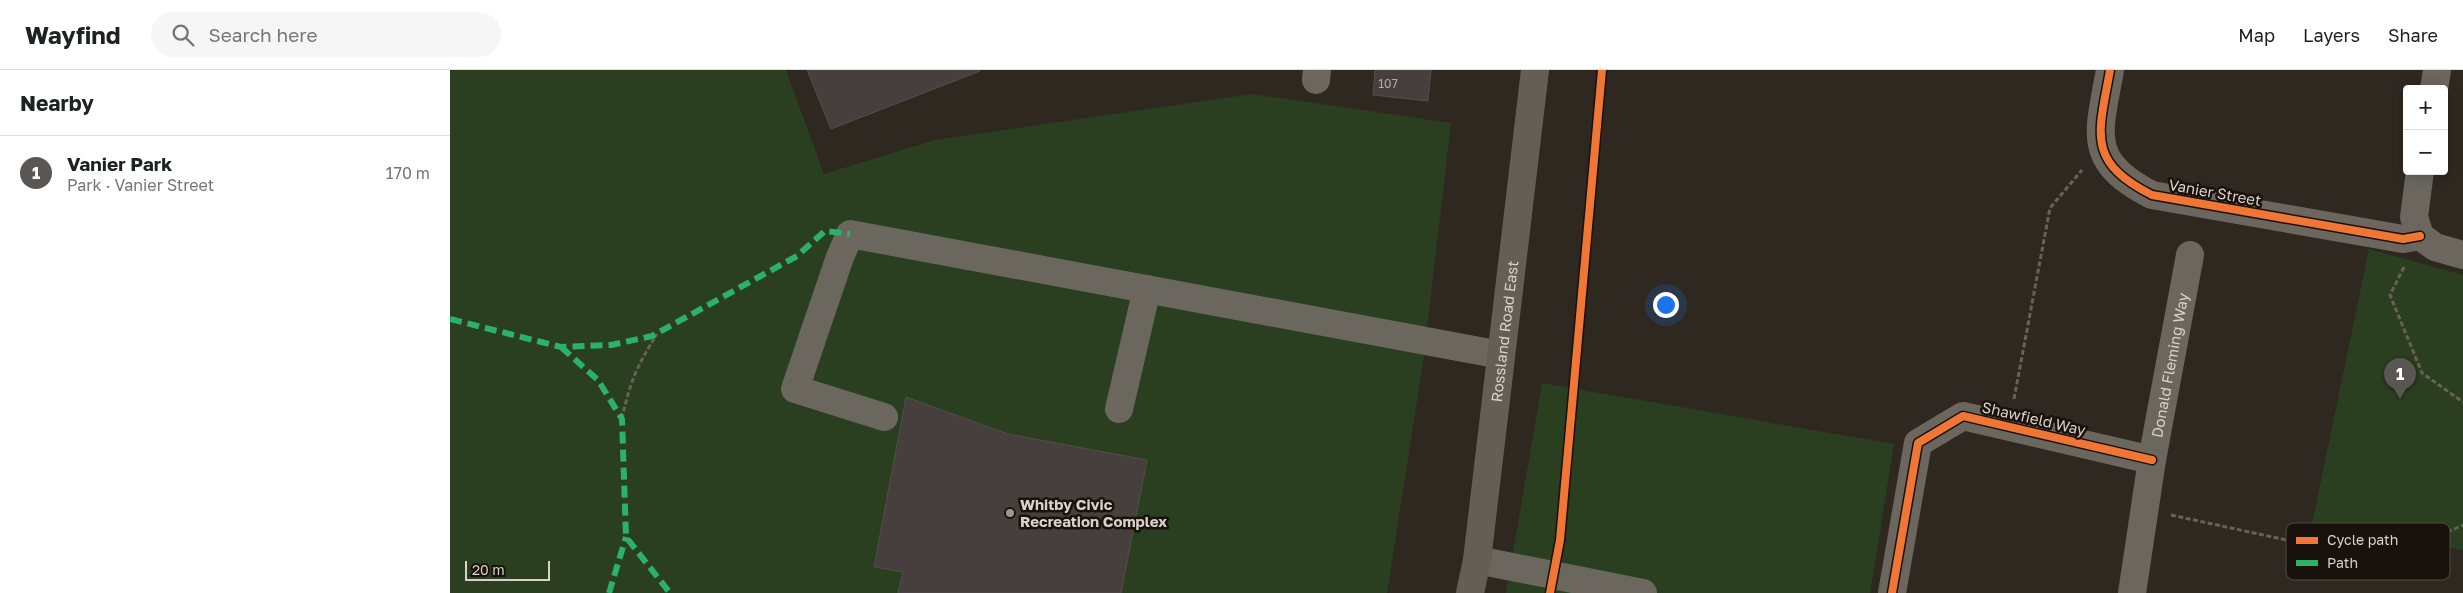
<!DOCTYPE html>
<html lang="en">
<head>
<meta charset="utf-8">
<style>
	body { margin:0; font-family:"Golos Text",sans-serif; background:#f6f6f6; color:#202124 }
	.controls { position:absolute; right:15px; top:15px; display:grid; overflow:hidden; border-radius:5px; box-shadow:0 2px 12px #0003 }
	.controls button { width:45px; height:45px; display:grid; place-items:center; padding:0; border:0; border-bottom:1px solid #e0e0e0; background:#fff; color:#202124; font:25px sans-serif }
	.scale { position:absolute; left:15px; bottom:12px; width:85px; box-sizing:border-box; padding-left:5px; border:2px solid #dbd1ca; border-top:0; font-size:14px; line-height:18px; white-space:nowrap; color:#dbd1ca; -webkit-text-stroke:4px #18110c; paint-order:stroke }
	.you { position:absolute; left:1215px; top:234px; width:18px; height:18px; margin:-12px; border:4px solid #fff; border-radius:50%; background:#1a73e8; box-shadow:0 0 0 8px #1a73e833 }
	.badge { display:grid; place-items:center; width:32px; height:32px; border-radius:50%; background:#595654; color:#fff; font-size:16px; font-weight:700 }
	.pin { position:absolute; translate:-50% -41px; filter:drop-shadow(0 1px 2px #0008) }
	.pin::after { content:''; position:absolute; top:26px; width:18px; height:15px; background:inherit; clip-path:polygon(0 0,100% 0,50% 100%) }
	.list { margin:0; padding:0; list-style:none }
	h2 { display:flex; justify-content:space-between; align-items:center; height:65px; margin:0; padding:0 20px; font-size:21px }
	h2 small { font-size:16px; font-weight:400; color:#757577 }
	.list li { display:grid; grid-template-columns:32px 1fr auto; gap:15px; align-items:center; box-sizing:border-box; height:75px; padding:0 20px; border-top:1px solid #e0e0e0 }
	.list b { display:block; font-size:19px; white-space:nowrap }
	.list p { margin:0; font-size:16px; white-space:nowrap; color:#757577 }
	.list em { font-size:16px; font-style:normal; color:#757577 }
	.icon { flex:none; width:28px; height:28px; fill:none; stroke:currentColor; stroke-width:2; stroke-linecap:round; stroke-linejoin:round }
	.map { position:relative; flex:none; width:2013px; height:523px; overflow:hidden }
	header { display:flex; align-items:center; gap:30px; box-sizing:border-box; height:70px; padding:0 25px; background:#fff; border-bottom:1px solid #e0e0e0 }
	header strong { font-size:24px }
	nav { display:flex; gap:28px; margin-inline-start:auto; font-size:18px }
	.search { width:350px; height:45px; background:#f6f6f6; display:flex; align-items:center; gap:12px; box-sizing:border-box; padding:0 18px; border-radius:28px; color:#757577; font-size:19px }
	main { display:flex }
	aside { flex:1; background:#fff }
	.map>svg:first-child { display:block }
</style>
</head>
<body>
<header>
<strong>Wayfind</strong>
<div class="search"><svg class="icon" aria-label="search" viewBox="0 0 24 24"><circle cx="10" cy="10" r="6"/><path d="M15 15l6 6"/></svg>Search here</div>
<nav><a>Map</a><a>Layers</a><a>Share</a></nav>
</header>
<main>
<aside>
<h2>Nearby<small></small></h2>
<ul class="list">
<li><span class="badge">1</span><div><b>Vanier Park</b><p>Park · Vanier Street</p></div><em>170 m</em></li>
</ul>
</aside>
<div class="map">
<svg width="2013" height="523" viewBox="0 0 2013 523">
	<rect width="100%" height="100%" fill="#2f2821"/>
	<path fill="#293f1f" d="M 0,0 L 336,0 L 374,104 L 485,70 L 802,24 L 1001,53 L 973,293 L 937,523 L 0,523 Z
		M 1919,179 L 2013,205 L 2013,480 L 1862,454 Z
		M 1092,313 L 1444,374 L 1420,523 L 1056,523 Z"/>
	<path fill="#463f3d" stroke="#554d4c" d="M 357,0 L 530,0 L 530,1 L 381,59 Z
		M 925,0 L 981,0 L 978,31 L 923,25 Z
		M 456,327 L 558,364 L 697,390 L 671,523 L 448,523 L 453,502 L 424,497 Z"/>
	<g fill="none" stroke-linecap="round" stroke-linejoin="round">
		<path stroke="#66615a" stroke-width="3" stroke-dasharray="5 2.5" stroke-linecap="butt" d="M 1954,197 L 1940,225 L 1972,303 L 2013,332
			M 1564,329 L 1600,138 L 1632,100
			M 172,349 C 180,311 187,296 207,264
			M 1721,445 L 1901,484 L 1938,485 L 1959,480 L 2013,455"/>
		<g stroke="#6c675e" stroke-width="28">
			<path d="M 1660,0 C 1649,63 1635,91 1702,125 L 1953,169 L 1970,166"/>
			<path d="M 866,10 L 867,0"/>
			<path d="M 1984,19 L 1987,0"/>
			<path d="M 1970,166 L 1964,147 L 1970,101"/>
			<path d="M 1970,166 L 1985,177 L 2013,185"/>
			<path d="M 669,339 L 697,219"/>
			<path d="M 434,347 L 345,319 L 390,187 L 400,164 L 1051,285"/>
			<path d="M 1027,490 L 1193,523"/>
			<path d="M 1442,523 L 1468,373 L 1513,346 L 1702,390"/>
			<path id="s1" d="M 1682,523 L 1702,390 L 1740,185"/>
		</g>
		<path stroke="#655e54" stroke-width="28" id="s2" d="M 1020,523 L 1027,490 L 1085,0"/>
		<path stroke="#2db169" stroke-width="6" stroke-dasharray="12 6" stroke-linecap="butt" d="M 0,249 L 111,277 L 161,275 L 202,266 L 347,186 L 375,161 L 400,164
			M 111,277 L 148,310 L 172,349 L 176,467 L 220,523
			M 159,523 L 176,467"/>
		<defs>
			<path id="cycleway" d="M 1660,0 C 1649,63 1635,91 1702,125 L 1953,169 L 1970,166
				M 1100,523 L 1110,470 L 1152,0
				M 1442,523 L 1468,373 L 1513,346 L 1702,390"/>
		</defs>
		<use href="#cycleway" stroke="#18110c" stroke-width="11"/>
		<use href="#cycleway" stroke="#f07635" stroke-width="8"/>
	</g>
	<circle fill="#9f968f" stroke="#18110c" stroke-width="2" cx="560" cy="443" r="5"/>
	<g text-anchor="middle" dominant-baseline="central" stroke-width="5" stroke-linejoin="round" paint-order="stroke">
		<g font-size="12" fill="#b6aca7">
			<text x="938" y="13">107</text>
		</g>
		<g font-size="15" fill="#dbd1ca" stroke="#18110c">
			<text transform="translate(1765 122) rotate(10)">Vanier Street</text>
			<text stroke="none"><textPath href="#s2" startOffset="264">Rossland Road East</textPath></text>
			<text stroke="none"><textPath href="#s1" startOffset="231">Donald Fleming Way</textPath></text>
			<text transform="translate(1584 348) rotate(13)">Shawfield Way</text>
		</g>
		<g font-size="15" font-weight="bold" fill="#dbd1ca" stroke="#18110c" text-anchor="start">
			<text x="570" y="434">Whitby Civic<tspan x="570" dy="17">Recreation Complex</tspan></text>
		</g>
	</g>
	<rect x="1836" y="453" width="164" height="57" rx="8" fill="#18110c" stroke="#524b45" stroke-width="1"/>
	<rect x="1846" y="467" width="22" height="7" fill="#f07635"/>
	<rect x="1846" y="490" width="22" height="6" fill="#2db169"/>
	<g font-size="14" fill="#dbd1ca">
		<text x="1877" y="475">Cycle path</text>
		<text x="1877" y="498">Path</text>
	</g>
</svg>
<div class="controls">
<button>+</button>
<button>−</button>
</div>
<div class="scale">20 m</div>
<div class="you"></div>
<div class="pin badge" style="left:1950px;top:329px">1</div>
</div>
</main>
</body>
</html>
